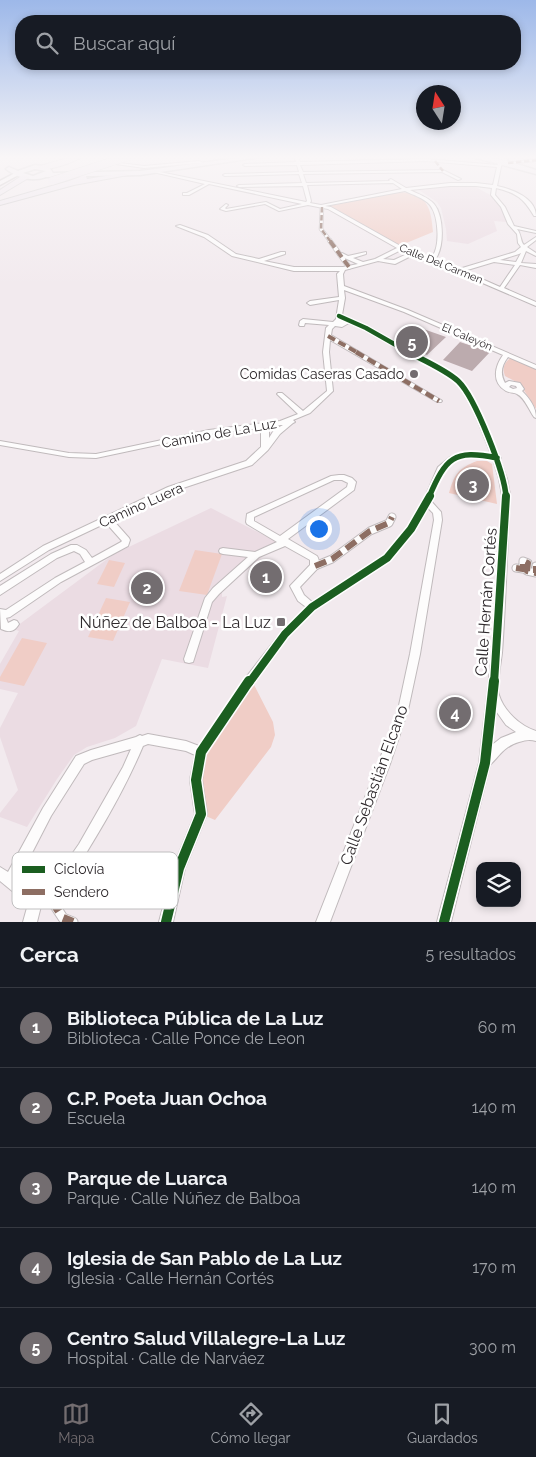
<!DOCTYPE html>
<html lang="es">
<head>
<meta charset="utf-8">
<style>
	body { margin:0; font-family:Raleway,sans-serif; background:#20242c; color:#f1f3f6 }
	.controls { position:absolute; right:15px; bottom:15px; display:grid; overflow:hidden; border-radius:10px; box-shadow:0 2px 8px #0003 }
	.controls button { width:45px; height:45px; display:grid; place-items:center; padding:0; border:0; border-bottom:1px solid #363941; background:#171b24; color:#f1f3f6; font:25px sans-serif }
	.compass { position:absolute; left:416px; top:85px; width:45px; height:45px; border-radius:50%; background:#171b24; box-shadow:0 2px 8px #0003; rotate:348deg }
	.you { position:absolute; left:318px; top:528px; width:18px; height:18px; margin:-12px; border:4px solid #fff; border-radius:50%; background:#1a73e8; box-shadow:0 0 0 8px #1a73e833 }
	.badge { display:grid; place-items:center; width:32px; height:32px; border-radius:50%; background:#736d70; color:#fff; font-size:16px; font-weight:700 }
	.pin { position:absolute; translate:-50% -50%; border:2px solid #fff; box-shadow:0 1px 5px #0006 }
	.list { margin:0; padding:0; list-style:none }
	h2 { display:flex; justify-content:space-between; align-items:center; height:65px; margin:0; padding:0 20px; font-size:21px }
	h2 small { font-size:16px; font-weight:400; color:#9ea1a6 }
	.list li { display:grid; grid-template-columns:32px 1fr auto; gap:15px; align-items:center; box-sizing:border-box; height:80px; padding:0 20px; border-top:1px solid #363941 }
	.list b { display:block; font-size:19px; white-space:nowrap }
	.list p { margin:0; font-size:16px; white-space:nowrap; color:#9ea1a6 }
	.list em { font-size:16px; font-style:normal; color:#9ea1a6 }
	.icon { flex:none; width:28px; height:28px; fill:none; stroke:currentColor; stroke-width:2; stroke-linecap:round; stroke-linejoin:round }
	.map { position:relative; flex:none; width:536px; height:922px; overflow:hidden }
	.search { position:absolute; background:#171b24; box-shadow:0 2px 8px #0003; left:15px; right:15px; top:15px; height:55px; display:flex; align-items:center; gap:12px; box-sizing:border-box; padding:0 18px; border-radius:20px; color:#9ea1a6; font-size:19px }
	.sheet { height:465px; background:#171b24 }
	nav { display:flex; justify-content:space-around; align-items:center; box-sizing:border-box; height:70px; border-top:1px solid #363941; background:#171b24; font-size:14px; color:#9ea1a6 }
	nav a { display:grid; justify-items:center; gap:2px }
	nav .on { color:#736d70 }
	.map>svg:first-child { display:block }
</style>
</head>
<body>
<div class="map">
<svg width="536" height="922" viewBox="0 0 536 922">
	<rect width="100%" height="100%" fill="#f2eaee"/>
	<path fill="#ebdce3" d="M 453,186 L 474,186 L 492,196 L 502,209 L 507,222 L 494,221 L 497,231 L 468,244 L 447,241 L 446,229 L 441,208 L 437,202 L 419,190 Z
		M 211,508 L 281,544 L 268,552 L 222,591 L 222,597 L 227,596 L 208,668 L 162,659 L 136,726 L 115,738 L 87,747 L 74,755 L 57,779 L 27,827 L 0,817 L 0,813 L 18,790 L 0,737 L 0,728 L 18,693 L 0,689 L 0,664 L 19,631 L 13,629 L 114,554 Z"/>
	<path fill="#f0cdc6" d="M 400,192 C 428,194 431,208 433,232 L 399,246 L 329,206 Z
		M 511,358 L 536,369 L 536,409 L 520,384 L 505,376 C 502,369 504,362 511,358 Z
		M 477,461 L 487,461 L 492,464 L 497,504 L 449,493 C 454,475 458,468 477,461 Z
		M 195,550 L 222,554 L 207,595 L 179,591 Z
		M 109,560 L 125,563 L 114,587 L 97,584 Z
		M 106,598 L 130,602 L 113,641 L 88,637 Z
		M 22,638 L 47,643 L 24,686 L 0,681 L 0,677 Z
		M 251,679 L 273,722 L 275,735 L 271,747 L 215,820 L 201,814 L 201,752 Z"/>
	<path fill="#bcabae" d="M 412,325 L 446,337 L 427,355 L 395,338 Z
		M 460,342 L 490,352 L 472,371 L 443,360 Z"/>
	<g fill="none" stroke-linecap="round" stroke-linejoin="round">
		<defs>
			<path id="pedestrian-far3" d="M 322,207 L 321,229 L 331,242"/>
			<path id="pedestrian-far2" d="M 330,241 L 349,267"/>
			<path id="pedestrian-far1" d="M 315,566 L 332,559 L 370,531 L 389,523 L 392,517
				M 516,568 L 523,569 L 523,561 L 528,563 L 527,571 L 536,573 L 536,566"/>
			<path id="pedestrian" d="M 50,898 L 63,918 L 73,922"/>
			<path id="minor" d="M 294,156 L 298,156 L 300,162 L 426,159 L 498,165 L 498,162 L 500,161 L 502,162 L 497,186 C 512,189 536,198 536,216 L 534,216 C 524,199 517,193 496,188 L 495,195 L 505,207 L 514,226 L 536,231 L 536,233 L 517,229 C 522,235 520,241 524,245 L 536,237 L 536,240 L 527,247 L 536,253 L 536,256 L 526,251 L 521,263 L 536,264 L 536,268 L 520,265 L 504,288 L 536,302 L 536,306 L 457,272 L 411,256 L 395,264 L 378,261 L 345,270 L 343,274 L 344,286 L 408,310 L 536,365 L 536,369 L 508,357 C 501,366 500,374 505,383 L 509,381 L 520,383 L 524,389 L 522,391 C 530,399 536,407 536,418 L 534,417 C 529,410 525,398 517,394 C 514,392 509,393 506,391 C 491,382 495,366 503,355 L 404,312 L 344,290 L 345,298 L 342,315 L 368,327 L 459,379 L 470,393 L 478,406 L 499,456 L 501,458 L 500,459 L 507,479 L 510,495 C 507,547 506,600 502,653 C 501,662 496,687 499,695 C 504,711 520,726 536,731 L 536,741 C 530,739 526,740 519,742 C 505,746 500,755 490,765 L 451,922 L 437,922 L 479,763 L 492,652 L 502,495 L 499,479 L 493,459 C 476,456 453,454 443,472 C 438,481 435,492 431,501 L 441,512 L 442,520 L 420,654 L 408,710 L 390,764 L 330,922 L 316,922 L 378,764 L 398,710 L 410,654 L 434,520 L 433,513 L 428,508 L 414,531 L 390,560 L 315,610 L 288,637 L 255,682 L 206,754 L 202,780 L 207,814 L 185,868 L 173,922 L 159,922 L 173,868 L 195,814 L 190,780 L 195,755 L 186,751 L 148,744 L 143,746 C 120,801 87,852 55,903 L 50,904 L 45,903 L 44,898 L 45,893 L 79,844 L 123,767 L 131,749 L 92,760 L 84,764 L 51,816 L 18,880 L 40,897 L 42,902 L 37,922 L 23,922 L 28,904 L 0,881 L 0,867 L 8,872 L 43,808 L 76,756 L 91,750 L 136,737 L 140,735 L 142,736 L 148,734 L 186,741 L 199,746 L 247,676 L 282,631 L 306,607 L 298,601 L 290,586 L 310,565 L 310,560 L 285,546 L 259,557 L 219,594 L 212,602 L 194,659 L 193,662 L 189,663 L 185,662 L 184,659 L 205,598 L 213,588 L 248,557 L 223,554 L 220,553 L 219,551 L 220,549 L 223,548 L 255,552 L 277,542 L 247,524 L 246,522 L 247,514 L 331,476 L 339,475 L 344,475 L 352,478 L 356,482 L 354,490 L 288,539 L 317,556 C 319,559 320,565 318,568 L 300,587 L 304,595 L 312,602 L 384,556 L 408,527 L 423,502 L 438,467 L 450,457 L 464,453 L 478,452 L 491,454 C 481,429 472,402 455,381 L 364,329 L 349,323 L 342,327 L 335,326 L 332,329 L 331,335 L 441,400 L 442,401 L 441,402 L 437,402 L 330,340 L 329,352 L 333,391 L 310,413 L 293,420 L 295,422 L 293,423 L 280,434 L 268,450 L 252,465 L 174,491 L 113,520 L 129,538 L 130,540 L 128,546 L 61,582 L 10,617 L 6,618 L 8,623 L 14,620 L 17,621 L 19,624 C 14,633 8,632 1,629 L 0,609 L 6,610 L 55,578 L 85,562 L 80,554 L 74,551 L 57,558 L 0,595 L 0,586 L 51,554 L 71,545 L 77,545 L 86,550 L 92,558 L 121,542 L 122,541 L 106,523 L 49,550 L 0,581 L 0,574 L 43,546 L 168,487 L 246,461 L 261,447 L 261,431 L 260,428 L 209,434 L 96,458 L 69,457 L 0,445 L 0,441 L 69,453 L 96,454 L 209,430 L 280,421 L 298,414 L 278,395 L 277,394 L 278,393 L 282,393 L 303,411 L 327,391 L 323,352 L 326,328 L 329,325 L 305,323 L 304,326 L 300,326 L 299,325 L 300,321 L 303,319 L 333,322 L 336,319 L 339,300 L 310,305 L 307,303 L 310,301 L 339,297 L 337,274 L 340,271 L 294,271 L 232,256 L 204,237 L 176,226 L 180,225 L 208,235 L 236,254 L 259,259 L 281,252 L 285,252 L 285,254 L 264,261 L 294,267 L 343,267 L 358,264 L 338,255 L 338,253 L 342,253 L 348,256 L 366,252 L 366,254 L 353,258 L 363,262 L 375,259 L 397,248 L 328,209 L 308,205 L 279,211 L 265,204 L 226,211 L 220,209 L 226,204 L 228,205 L 225,208 L 226,209 L 266,202 L 280,209 L 302,204 L 209,184 L 189,195 L 183,195 L 183,193 L 187,193 L 205,184 L 153,172 L 155,171 L 306,202 L 307,201 L 303,186 L 239,187 L 237,186 L 239,185 L 302,183 L 299,174 L 225,176 L 223,175 L 225,174 L 299,172 L 297,165 L 245,166 L 243,165 L 245,164 L 296,162 ZM 426,161 L 497,167 L 493,185 L 476,183 L 450,183 L 406,188 L 391,179 L 389,180 L 390,181 L 306,183 L 303,174 L 442,172 L 458,180 L 461,179 L 443,170 L 303,172 L 300,165 ZM 393,183 L 402,189 L 321,205 L 310,203 L 311,201 L 307,185 ZM 450,186 L 476,186 L 492,188 L 491,195 L 501,207 L 508,224 L 517,234 L 518,243 L 521,247 L 515,252 L 459,269 L 434,261 C 445,249 444,216 434,204 C 428,197 418,194 410,190 ZM 405,191 C 413,195 424,198 430,205 C 439,216 441,250 430,259 L 413,253 L 331,207 L 325,206 ZM 401,250 L 407,254 L 394,260 L 383,259 ZM 521,253 L 516,262 L 500,260 L 519,254 ZM 494,262 L 515,265 L 500,287 L 464,271 ZM 511,385 L 516,386 L 517,388 L 513,389 L 509,387 ZM 281,425 L 283,425 L 274,430 L 269,438 L 269,431 L 267,427 ZM 334,480 L 342,480 L 348,483 L 347,487 L 280,536 L 254,521 L 254,517 ZM 496,711 L 506,725 L 516,732 L 501,738 L 492,745 Z
				M 491,156 L 496,156 L 508,160 L 506,161 Z
				M 536,159 L 536,161 L 508,164 L 506,163 Z
				M 199,161 L 203,163 L 203,165 L 198,163 L 144,168 L 109,163 L 111,162 L 144,166 Z"/>
			<path id="secondary" d="M 17,172 L 22,173 L 0,185 L 0,181 Z"/>
			<path id="primary" d="M 252,156 L 267,156 L 140,175 L 46,177 C 32,182 18,178 6,169 L 9,167 L 18,171 L 35,165 L 49,167 L 53,173 L 140,171 ZM 35,169 L 46,171 L 33,176 L 23,173 Z
				M 469,156 C 492,155 514,163 536,170 L 536,174 Z"/>
			<path id="trunk" d="M 74,156 L 83,156 C 75,162 46,173 37,167 Z
				M 79,173 L 85,173 L 87,179 L 124,173 L 128,175 L 74,185 L 0,205 L 0,201 L 69,181 L 80,177 Z
				M 23,175 L 30,177 L 0,195 L 0,190 Z"/>
		</defs>
		<use href="#pedestrian-far3" stroke="#c0babc" stroke-width="4.5"/>
		<use href="#pedestrian-far2" stroke="#c0babc" stroke-width="5.5"/>
		<use href="#pedestrian-far1" stroke="#c0babc" stroke-width="9"/>
		<use href="#pedestrian" stroke="#c0babc" stroke-width="11"/>
		<use href="#minor" stroke="#c0babc" stroke-width="2"/>
		<use href="#secondary" stroke="#c0babc" stroke-width="3"/>
		<use href="#primary" stroke="#ccc9ca" stroke-width="3"/>
		<use href="#trunk" stroke="#ccc9ca" stroke-width="2"/>
		<use href="#pedestrian-far3" stroke="#fdfcfc" stroke-width="3"/>
		<use href="#pedestrian-far2" stroke="#fdfcfc" stroke-width="4"/>
		<use href="#pedestrian-far1" stroke="#fdfcfc" stroke-width="7"/>
		<use href="#pedestrian" stroke="#fdfcfc" stroke-width="9"/>
		<use href="#minor" fill="#fdfcfc" fill-rule="evenodd"/>
		<use href="#secondary" fill="#f7f4f6" fill-rule="evenodd"/>
		<use href="#primary" fill="#f1ecf1" fill-rule="evenodd"/>
		<use href="#trunk" fill="#eee6ee" fill-rule="evenodd"/>
		<defs>
			<path id="trunk-bridge" d="M 52,181 L 129,156"/>
		</defs>
		<use href="#trunk-bridge" stroke="#ccc9ca" stroke-width="9" stroke-linecap="butt"/>
		<use href="#trunk-bridge" stroke="#eee6ee" stroke-width="8"/>
		<path stroke="#8d6e63" stroke-width="2.5" stroke-dasharray="5.5 2.5" stroke-linecap="butt" d="M 435,161 L 443,171
			M 508,163 L 536,160
			M 322,207 L 321,229 L 331,242"/>
		<path stroke="#8d6e63" stroke-width="4" stroke-dasharray="8 4" stroke-linecap="butt" d="M 330,241 L 349,267
			M 328,336 L 358,353"/>
		<path stroke="#8d6e63" stroke-width="4.5" stroke-dasharray="9 4.5" stroke-linecap="butt" d="M 356,352 L 439,401"/>
		<path stroke="#8d6e63" stroke-width="6" stroke-dasharray="12 6" stroke-linecap="butt" d="M 315,566 L 332,559 L 370,531 L 389,523 L 392,517
			M 516,568 L 523,569 L 523,561 L 528,563 L 527,571 L 536,573 L 536,566"/>
		<path stroke="#8d6e63" stroke-width="8" stroke-dasharray="16 8" stroke-linecap="butt" d="M 50,898 L 63,918 L 73,922"/>
		<defs>
			<path id="cycleway-far3" d="M 339,316 L 366,328 L 410,353"/>
			<path id="cycleway-far2" d="M 408,352 C 423,360 446,370 458,381 C 475,397 505,474 506,497
				M 429,497 C 446,458 453,449 497,458"/>
			<path id="cycleway-far1" d="M 249,683 L 285,634 L 312,607 L 387,558 L 411,529 L 430,496
				M 494,683 L 506,496"/>
			<path id="cycleway" d="M 166,922 L 179,868 L 201,814 L 196,780 L 201,752 L 249,681
				M 444,922 L 485,763 L 494,681"/>
		</defs>
		<use href="#cycleway-far3" stroke="#fff" stroke-width="7"/>
		<use href="#cycleway-far2" stroke="#fff" stroke-width="9"/>
		<use href="#cycleway-far1" stroke="#fff" stroke-width="11"/>
		<use href="#cycleway" stroke="#fff" stroke-width="13"/>
		<use href="#cycleway-far3" stroke="#1b5e20" stroke-width="4.5"/>
		<use href="#cycleway-far2" stroke="#1b5e20" stroke-width="5.5"/>
		<use href="#cycleway-far1" stroke="#1b5e20" stroke-width="8"/>
		<use href="#cycleway" stroke="#1b5e20" stroke-width="10"/>
	</g>
	<linearGradient id="sky" x2="0" y2="1"><stop stop-color="#9db8e9"/><stop offset="0.55" stop-color="#f9f6f7"/><stop offset="1" stop-color="#f9f6f7" stop-opacity="0"/></linearGradient>
	<rect width="536" height="285" fill="url(#sky)"/>
	<g fill="#736d70" stroke="#fff" stroke-width="2">
		<circle cx="414" cy="374" r="5"/>
		<rect x="276" y="617" width="10" height="10" rx="2.5"/>
	</g>
	<g text-anchor="middle" dominant-baseline="central" stroke-width="5" stroke-linejoin="round" paint-order="stroke">
		<g font-size="11" fill="#2e292c" stroke="#fff">
			<text transform="translate(441 264) rotate(22)">Calle Del Carmen</text>
			<text transform="translate(467 337) rotate(23)">El Caleyón</text>
		</g>
		<g font-size="14" fill="#2e292c" stroke="#fff" text-anchor="end">
			<text x="404" y="374">Comidas Caseras Casado</text>
		</g>
		<g font-size="14" fill="#2e292c" stroke="#fff">
			<text transform="translate(219 433) rotate(-10)">Camino de La Luz</text>
			<text transform="translate(141 505) rotate(-24)">Camino Luera</text>
		</g>
		<g font-size="16" fill="#2e292c" stroke="#fff">
			<text transform="translate(486 602) rotate(-86)">Calle Hernán Cortés</text>
			<text transform="translate(374 785) rotate(-70)">Calle Sebastián Elcano</text>
		</g>
		<g font-size="16" fill="#2e292c" stroke="#fff" text-anchor="end">
			<text x="271" y="622">Núñez de Balboa - La Luz</text>
		</g>
	</g>
	<rect x="12" y="852" width="166" height="57" rx="8" fill="#fff" stroke="#c0bfc0" stroke-width="1"/>
	<rect x="22" y="866" width="23" height="7" fill="#1b5e20"/>
	<rect x="22" y="889" width="23" height="6" fill="#8d6e63"/>
	<g font-size="14" fill="#2e292c">
		<text x="54" y="874">Ciclovía</text>
		<text x="54" y="897">Sendero</text>
	</g>
</svg>
<div class="controls">
<button><svg class="icon" aria-label="layers" viewBox="0 0 24 24"><path d="M12 4l9 5-9 5-9-5zM3 14l9 5 9-5"/></svg></button>
</div>
<svg class="compass" viewBox="-18 -18 36 36"><path d="M0-13l5 13h-10z" fill="#e53935"/><path d="M0 13l5-13h-10z" fill="#9ea1a6"/></svg>
<div class="you"></div>
<div class="pin badge" style="left:266px;top:577px">1</div>
<div class="pin badge" style="left:147px;top:588px">2</div>
<div class="pin badge" style="left:473px;top:485px">3</div>
<div class="pin badge" style="left:455px;top:713px">4</div>
<div class="pin badge" style="left:412px;top:342px">5</div>
<div class="search"><svg class="icon" aria-label="search" viewBox="0 0 24 24"><circle cx="10" cy="10" r="6"/><path d="M15 15l6 6"/></svg>Buscar aquí</div>
</div>
<section class="sheet">
<h2>Cerca<small>5 resultados</small></h2>
<ul class="list">
<li><span class="badge">1</span><div><b>Biblioteca Pública de La Luz</b><p>Biblioteca · Calle Ponce de Leon</p></div><em>60 m</em></li>
<li><span class="badge">2</span><div><b>C.P. Poeta Juan Ochoa</b><p>Escuela</p></div><em>140 m</em></li>
<li><span class="badge">3</span><div><b>Parque de Luarca</b><p>Parque · Calle Núñez de Balboa</p></div><em>140 m</em></li>
<li><span class="badge">4</span><div><b>Iglesia de San Pablo de La Luz</b><p>Iglesia · Calle Hernán Cortés</p></div><em>170 m</em></li>
<li><span class="badge">5</span><div><b>Centro Salud Villalegre-La Luz</b><p>Hospital · Calle de Narváez</p></div><em>300 m</em></li>
</ul>
</section>
<nav>
<a class="on"><svg class="icon" aria-label="map" viewBox="0 0 24 24"><path d="M3 6l6-2 6 2 6-2v14l-6 2-6-2-6 2zM9 4v14M15 6v14"/></svg>Mapa</a>
<a><svg class="icon" aria-label="directions" viewBox="0 0 24 24"><path d="M12 3l9 9-9 9-9-9zM9 14v-3h6M13 9l2 2-2 2"/></svg>Cómo llegar</a>
<a><svg class="icon" aria-label="saved" viewBox="0 0 24 24"><path d="M7 4h10v16l-5-4-5 4z"/></svg>Guardados</a>
</nav>
</body>
</html>
